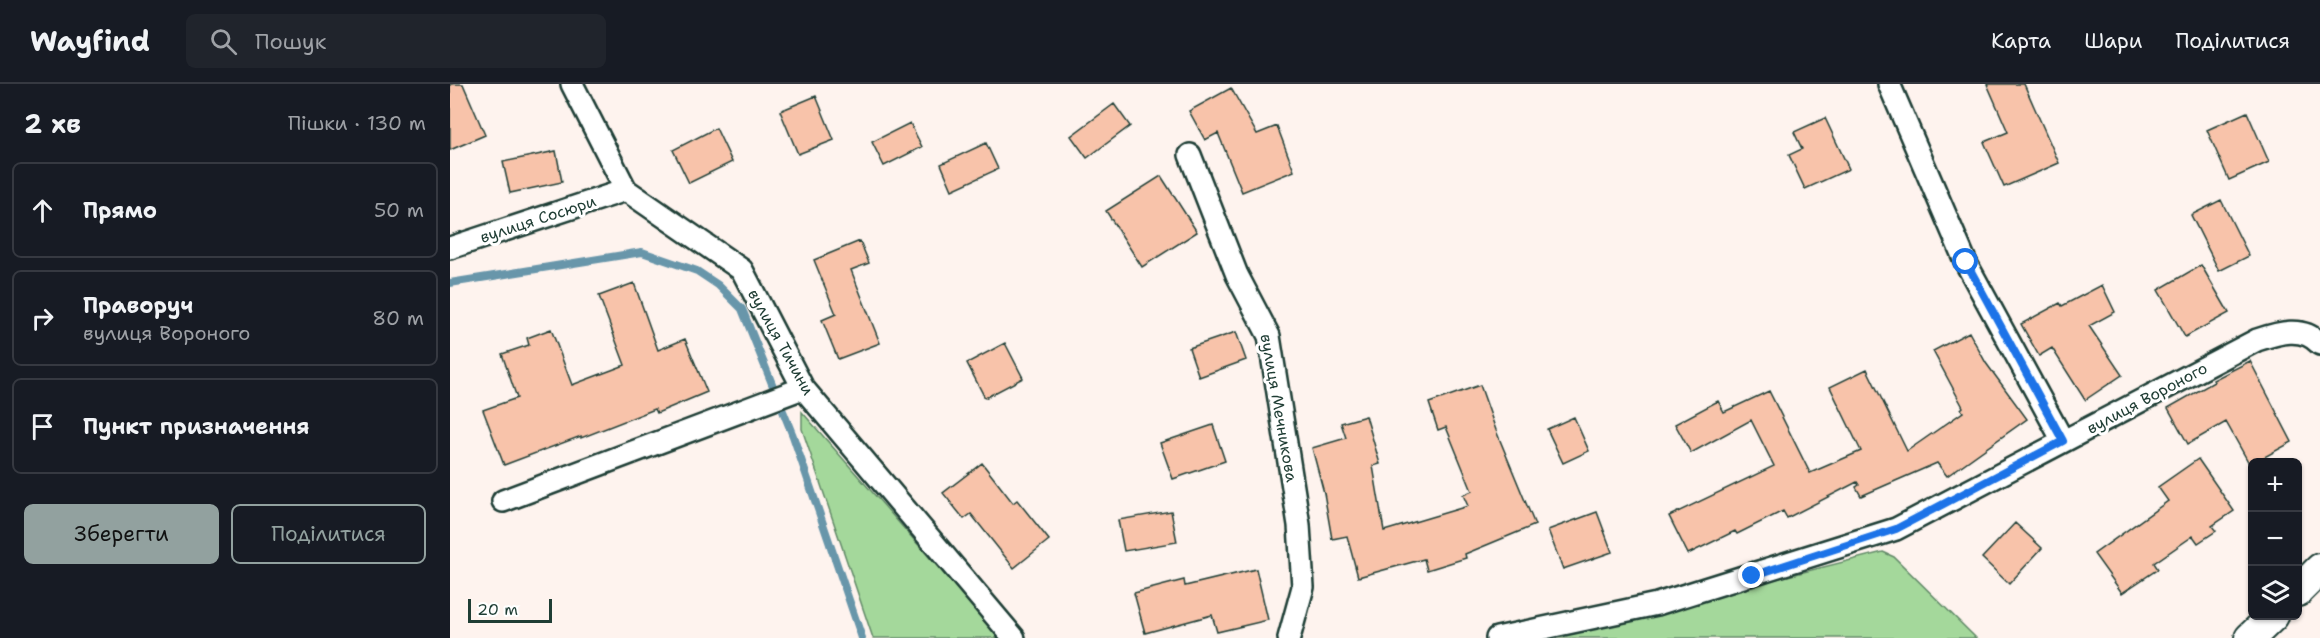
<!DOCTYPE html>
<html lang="uk">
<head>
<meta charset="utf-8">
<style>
	body { margin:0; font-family:"Shantell Sans",sans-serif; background:#20242c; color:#f1f3f6 }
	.controls { position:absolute; right:18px; bottom:18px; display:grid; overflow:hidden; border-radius:9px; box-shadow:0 2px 4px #0004 }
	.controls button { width:54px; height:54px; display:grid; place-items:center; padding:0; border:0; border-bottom:2px solid #363941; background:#171b24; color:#f1f3f6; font:30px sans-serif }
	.scale { position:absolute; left:18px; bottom:15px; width:84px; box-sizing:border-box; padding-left:6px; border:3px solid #1f3d34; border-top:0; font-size:16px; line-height:21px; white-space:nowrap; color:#1f3d34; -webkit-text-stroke:4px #fff; paint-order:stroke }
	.stop { position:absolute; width:18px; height:18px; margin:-14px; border:4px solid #1a73e8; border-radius:50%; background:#fff }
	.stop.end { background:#1a73e8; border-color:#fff; box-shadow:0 2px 6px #0008 }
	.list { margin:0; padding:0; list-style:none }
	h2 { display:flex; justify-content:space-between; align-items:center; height:78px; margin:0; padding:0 24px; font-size:26px }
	h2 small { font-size:20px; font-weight:400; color:#9ea1a6 }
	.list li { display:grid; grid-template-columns:39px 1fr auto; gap:18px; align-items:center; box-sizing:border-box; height:96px; margin:0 12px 12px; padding:0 12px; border:2px solid #363941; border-radius:9px }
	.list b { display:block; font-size:22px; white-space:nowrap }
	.list p { margin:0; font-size:20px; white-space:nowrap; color:#9ea1a6 }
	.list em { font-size:20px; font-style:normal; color:#9ea1a6 }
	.actions { display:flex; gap:12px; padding:18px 24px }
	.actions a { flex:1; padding:14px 0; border:2px solid #92a19f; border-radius:9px; text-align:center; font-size:21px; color:#92a19f }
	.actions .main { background:#92a19f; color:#111 }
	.icon { flex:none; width:33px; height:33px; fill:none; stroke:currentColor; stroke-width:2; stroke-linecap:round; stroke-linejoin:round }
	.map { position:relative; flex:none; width:1870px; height:554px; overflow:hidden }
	header { display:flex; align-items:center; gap:36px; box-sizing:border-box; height:84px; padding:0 30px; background:#171b24; border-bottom:2px solid #363941 }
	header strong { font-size:28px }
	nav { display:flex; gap:33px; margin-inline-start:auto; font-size:21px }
	.search { width:420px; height:54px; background:#20242c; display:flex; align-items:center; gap:15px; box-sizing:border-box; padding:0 21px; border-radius:9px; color:#9ea1a6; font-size:22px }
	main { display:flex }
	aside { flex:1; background:#171b24 }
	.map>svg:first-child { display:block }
</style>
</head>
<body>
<header>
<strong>Wayfind</strong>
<div class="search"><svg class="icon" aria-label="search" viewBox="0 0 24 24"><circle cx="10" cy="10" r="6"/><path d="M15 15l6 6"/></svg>Пошук</div>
<nav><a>Карта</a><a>Шари</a><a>Поділитися</a></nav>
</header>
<main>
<aside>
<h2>2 хв<small>Пішки · 130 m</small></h2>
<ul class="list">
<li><svg class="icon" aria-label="ahead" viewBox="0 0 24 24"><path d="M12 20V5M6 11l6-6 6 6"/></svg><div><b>Прямо</b></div><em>50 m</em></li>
<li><svg class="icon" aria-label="right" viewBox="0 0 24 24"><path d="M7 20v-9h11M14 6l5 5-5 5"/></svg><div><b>Праворуч</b><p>вулиця Вороного</p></div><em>80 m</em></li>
<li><svg class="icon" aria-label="arrive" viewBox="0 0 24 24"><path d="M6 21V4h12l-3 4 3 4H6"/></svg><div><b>Пункт призначення</b></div></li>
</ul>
<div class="actions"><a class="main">Зберегти</a><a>Поділитися</a></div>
</aside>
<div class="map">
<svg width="1870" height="554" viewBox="0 0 1870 554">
	<rect width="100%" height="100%" fill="#fef3ee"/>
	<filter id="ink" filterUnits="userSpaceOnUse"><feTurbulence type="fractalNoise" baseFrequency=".0167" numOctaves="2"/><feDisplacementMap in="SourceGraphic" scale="12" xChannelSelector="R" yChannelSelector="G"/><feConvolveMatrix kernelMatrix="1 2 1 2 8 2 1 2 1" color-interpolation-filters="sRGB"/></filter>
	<g filter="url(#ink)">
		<path fill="#a4d89b" stroke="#628a68" stroke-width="1.5" d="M 352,328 L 550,554 L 423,554 L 352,345 Z
			M 1433,468 L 1444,473 L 1526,554 L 1092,554 Z"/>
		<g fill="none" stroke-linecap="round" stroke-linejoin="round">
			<path stroke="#6896aa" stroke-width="8" d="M 0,199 L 192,168 L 247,187 L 268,201 L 292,225 L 343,352 L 412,554"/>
		</g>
		<path fill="#f8c3aa" stroke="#1f3d34" stroke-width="1.5" d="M 0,0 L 13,0 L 35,51 L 0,66 Z
			M 1537,0 L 1574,0 L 1609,79 L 1554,103 L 1534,58 L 1558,48 Z
			M 781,4 L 807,50 L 827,42 L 844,87 L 792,108 L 768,49 L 755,56 L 739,27 Z
			M 366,12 L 384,56 L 348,70 L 330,27 Z
			M 664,20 L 680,42 L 637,74 L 621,52 Z
			M 1797,28 L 1819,78 L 1779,96 L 1757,46 Z
			M 1375,34 L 1399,85 L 1355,105 L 1339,71 L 1352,65 L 1344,48 Z
			M 460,39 L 472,63 L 434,82 L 422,58 Z
			M 266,44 L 282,78 L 239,99 L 223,66 Z
			M 536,59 L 548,85 L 502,106 L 491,80 Z
			M 106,67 L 112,98 L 60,109 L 53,78 Z
			M 711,92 L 747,148 L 692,183 L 656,127 Z
			M 1771,116 L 1799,172 L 1769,187 L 1741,131 Z
			M 410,157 L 419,179 L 401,186 L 430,259 L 388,275 L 372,236 L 386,230 L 364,176 Z
			M 1751,181 L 1779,229 L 1735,253 L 1708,206 Z
			M 184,199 L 208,266 L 235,255 L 257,308 L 207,329 L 205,325 L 131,354 L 131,352 L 54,381 L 33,326 L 67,314 L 52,270 L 79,261 L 77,254 L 101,245 L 122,301 L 175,281 L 149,212 Z
			M 1652,201 L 1665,228 L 1639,242 L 1672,291 L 1635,316 L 1602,264 L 1589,272 L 1571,240 L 1610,219 L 1612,222 Z
			M 786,248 L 796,276 L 749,293 L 739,264 Z
			M 1519,248 L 1536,279 L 1577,335 L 1497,392 L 1487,379 L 1411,412 L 1406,403 L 1409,401 L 1407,398 L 1337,434 L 1333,427 L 1287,450 L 1285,447 L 1238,470 L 1219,432 L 1324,382 L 1301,336 L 1241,369 L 1225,340 L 1268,317 L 1274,328 L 1319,307 L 1360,389 L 1411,367 L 1380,303 L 1417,285 L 1457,367 L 1513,328 L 1511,325 L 1513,323 L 1483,267 Z
			M 555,259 L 573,294 L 535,314 L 517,279 Z
			M 1800,277 L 1842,358 L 1800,381 L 1776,338 L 1738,360 L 1718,324 L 1764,298 L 1763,296 Z
			M 1030,301 L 1047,349 L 1085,441 L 1015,470 L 1016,474 L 977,486 L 974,475 L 908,493 L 897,452 L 882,455 L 874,409 L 862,364 L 896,354 L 891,339 L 916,332 L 930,380 L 923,382 L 934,447 L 1018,422 L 1013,411 L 1022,407 L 996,343 L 988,346 L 979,319 Z
			M 1124,333 L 1139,367 L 1113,379 L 1097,345 Z
			M 763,341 L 775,377 L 723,395 L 710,359 Z
			M 1748,375 L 1784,427 L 1762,442 L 1766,447 L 1748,459 L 1743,452 L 1704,479 L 1708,485 L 1672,509 L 1644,470 L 1718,417 L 1708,403 Z
			M 532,379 L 563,419 L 567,416 L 599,456 L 564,484 L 521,430 L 514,435 L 493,409 Z
			M 721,427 L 727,458 L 674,467 L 668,436 Z
			M 1147,428 L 1162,468 L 1113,485 L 1098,446 Z
			M 1565,439 L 1592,464 L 1559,500 L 1532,474 Z
			M 806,485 L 818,536 L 767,548 L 762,531 L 695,549 L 684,509 L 734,496 L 735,502 Z"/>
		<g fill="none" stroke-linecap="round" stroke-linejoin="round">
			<defs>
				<path id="minor" d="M 122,0 L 176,106 L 292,186 L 353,304 L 564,554
					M 1439,0 L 1516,179 L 1613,357
					M 740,71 L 787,191 L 819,252 L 849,441 L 853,503 L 839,554
					M 0,164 L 176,106
					M 53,417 L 353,304
					M 1047,554 L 1207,520 L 1446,445 L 1807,256 C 1828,249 1853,241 1870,260"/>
				<path id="secondary" d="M 1848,507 L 1870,485
					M 1800,554 L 1823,532"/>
			</defs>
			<use href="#minor" stroke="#1f3d34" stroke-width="26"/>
			<use href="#secondary" stroke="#1f3d34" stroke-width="34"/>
			<use href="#minor" stroke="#fff" stroke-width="21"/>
			<use href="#secondary" stroke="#fff" stroke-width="30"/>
		</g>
	</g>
	<g fill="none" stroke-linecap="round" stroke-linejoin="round" filter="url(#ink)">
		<path stroke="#1a73e8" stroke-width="8" d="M 1302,492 L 1446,445 L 1613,357 L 1516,178"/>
	</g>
	<g text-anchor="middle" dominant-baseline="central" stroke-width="6" stroke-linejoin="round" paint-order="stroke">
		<g font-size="16" fill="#1f3d34" stroke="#fff">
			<text transform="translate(88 135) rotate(-18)">вулиця Сосюри</text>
			<text transform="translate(331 258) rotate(61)">вулиця Тичини</text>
			<text transform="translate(1697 314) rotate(-28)">вулиця Вороного</text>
			<text transform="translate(829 324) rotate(80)">вулиця Мечникова</text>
		</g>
	</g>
</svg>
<div class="controls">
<button>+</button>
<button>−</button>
<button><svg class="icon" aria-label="layers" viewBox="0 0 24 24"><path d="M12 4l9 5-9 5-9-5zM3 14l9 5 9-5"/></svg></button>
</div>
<div class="scale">20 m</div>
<div class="stop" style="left:1516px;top:178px"></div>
<div class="stop end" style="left:1302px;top:492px"></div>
</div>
</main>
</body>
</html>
